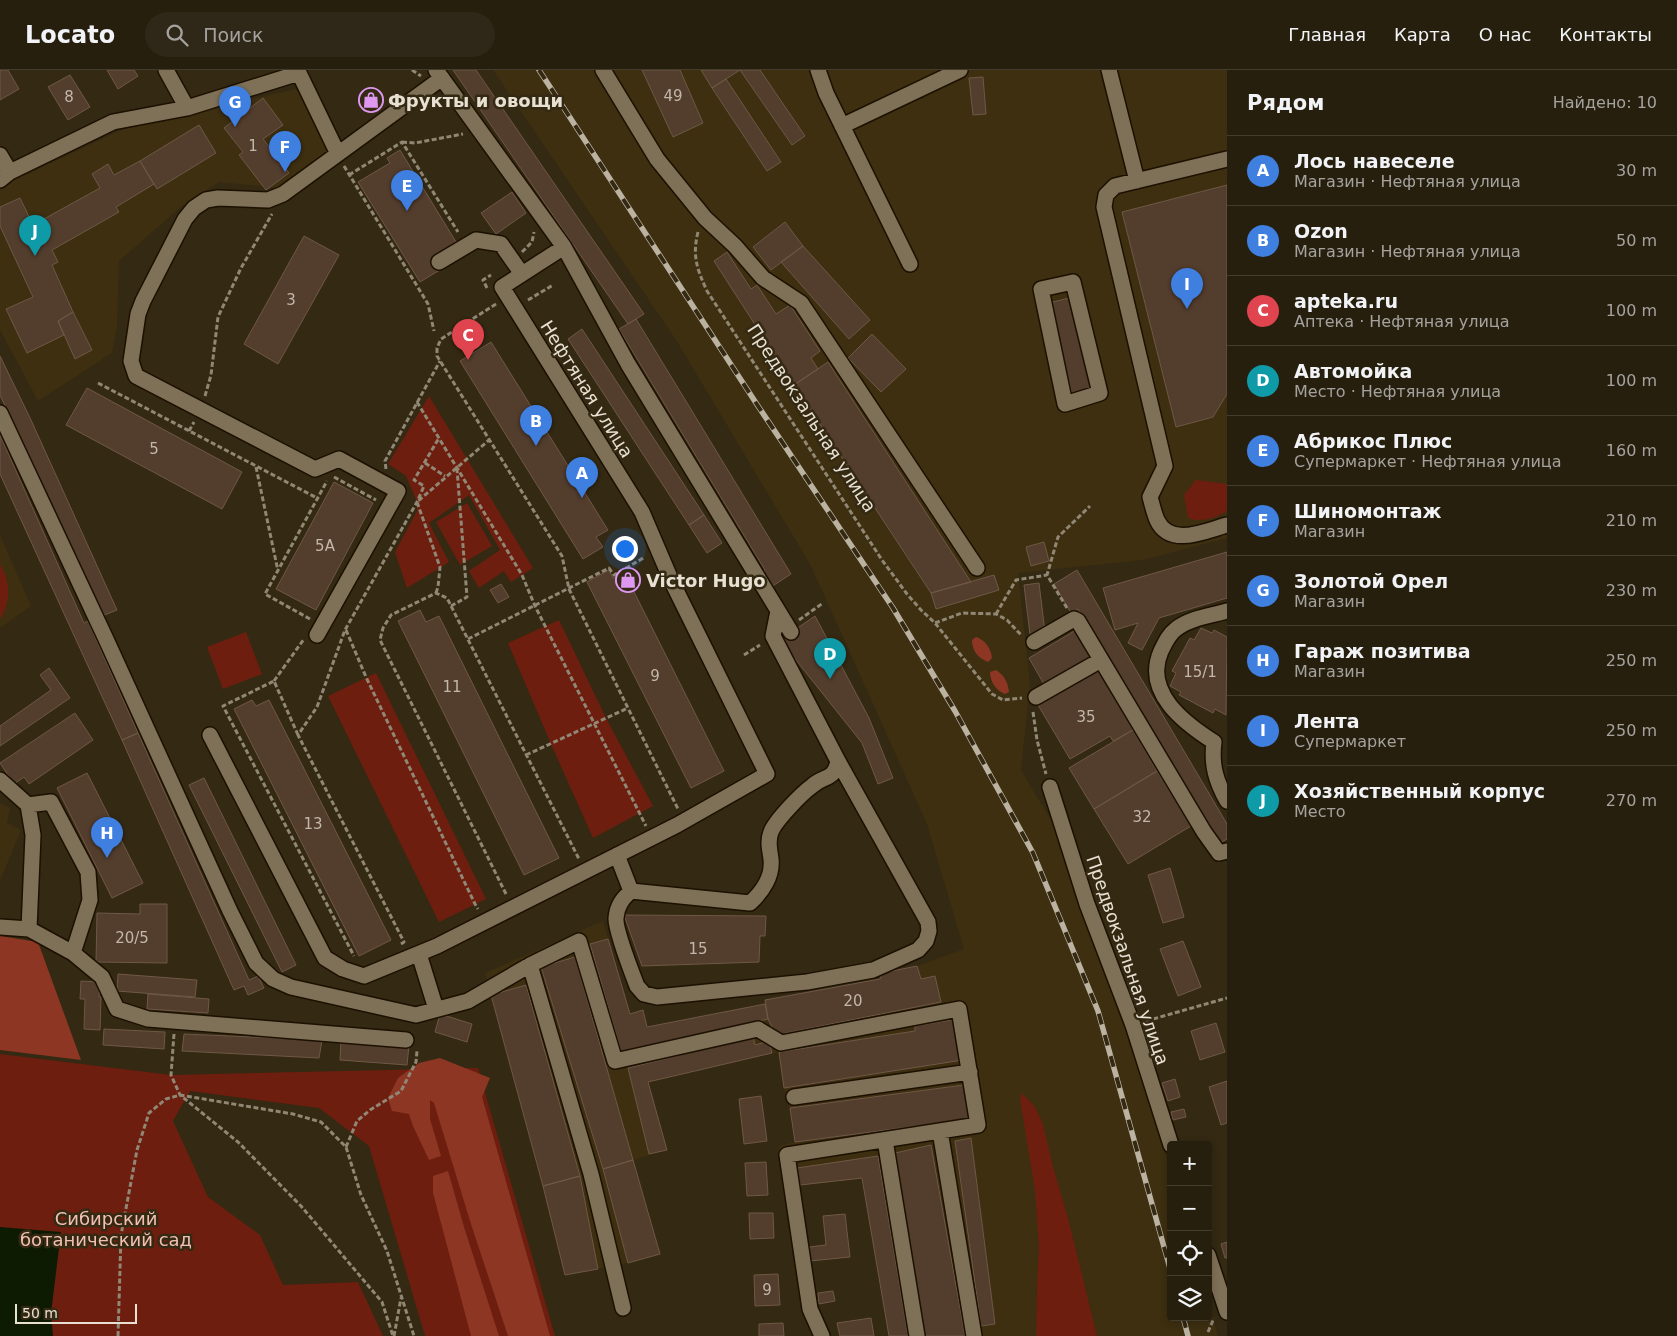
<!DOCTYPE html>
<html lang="ru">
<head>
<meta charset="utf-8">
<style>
	body { margin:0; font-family:"DejaVu Sans",sans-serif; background:#2f2717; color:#f1f3f6 }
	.controls { position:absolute; right:15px; bottom:15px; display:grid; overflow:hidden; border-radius:5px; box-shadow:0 2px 8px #0003 }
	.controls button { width:45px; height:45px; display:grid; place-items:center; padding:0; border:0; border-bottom:1px solid #433d2e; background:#271f0e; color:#f1f3f6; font:25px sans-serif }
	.scale { position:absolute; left:15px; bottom:12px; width:122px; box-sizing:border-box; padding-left:5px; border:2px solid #e8e0d2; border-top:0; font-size:14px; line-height:18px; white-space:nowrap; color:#e8e0d2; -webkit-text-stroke:4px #342912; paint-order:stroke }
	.you { position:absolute; left:624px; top:478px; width:18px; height:18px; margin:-12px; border:4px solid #fff; border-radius:50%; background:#1a73e8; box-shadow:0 0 0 8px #1a73e833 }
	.badge { display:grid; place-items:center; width:32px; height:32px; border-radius:50%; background:#d93025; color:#fff; font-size:16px; font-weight:700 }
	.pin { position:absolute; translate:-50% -41px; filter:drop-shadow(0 1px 2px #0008) }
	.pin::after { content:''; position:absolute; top:26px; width:18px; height:15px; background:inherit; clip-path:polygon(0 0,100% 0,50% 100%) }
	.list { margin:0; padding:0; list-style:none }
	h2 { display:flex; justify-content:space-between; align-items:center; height:65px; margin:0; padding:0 20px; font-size:21px }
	h2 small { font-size:16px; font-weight:400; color:#a4a29e }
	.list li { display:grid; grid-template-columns:32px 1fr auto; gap:15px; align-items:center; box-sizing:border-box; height:70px; padding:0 20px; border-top:1px solid #433d2e }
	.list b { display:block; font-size:19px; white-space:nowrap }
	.list p { margin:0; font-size:16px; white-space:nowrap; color:#a4a29e }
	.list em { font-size:16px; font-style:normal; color:#a4a29e }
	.icon { flex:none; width:28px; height:28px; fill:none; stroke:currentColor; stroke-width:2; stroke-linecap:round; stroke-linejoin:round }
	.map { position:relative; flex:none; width:1227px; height:1266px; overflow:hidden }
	header { display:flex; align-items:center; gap:30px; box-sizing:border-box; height:70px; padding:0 25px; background:#271f0e; border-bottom:1px solid #433d2e }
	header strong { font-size:24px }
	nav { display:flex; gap:28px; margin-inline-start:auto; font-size:18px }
	.search { width:350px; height:45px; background:#2f2717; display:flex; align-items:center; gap:12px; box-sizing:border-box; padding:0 18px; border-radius:28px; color:#a4a29e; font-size:19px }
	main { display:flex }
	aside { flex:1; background:#271f0e }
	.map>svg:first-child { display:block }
</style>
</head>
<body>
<header>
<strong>Locato</strong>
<div class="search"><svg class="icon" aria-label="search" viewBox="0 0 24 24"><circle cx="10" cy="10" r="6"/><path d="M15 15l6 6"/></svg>Поиск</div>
<nav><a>Главная</a><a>Карта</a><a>О нас</a><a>Контакты</a></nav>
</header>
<main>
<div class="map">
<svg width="1227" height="1266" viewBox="0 0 1227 1266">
	<rect width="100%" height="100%" fill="#342912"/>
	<path fill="#3d2f10" d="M 493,0 L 1227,0 L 1227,115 L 1122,142 L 1176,357 L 1213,347 L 1227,324 L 1227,468 L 1143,490 L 1018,503 L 1030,615 L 1021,700 L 1054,755 L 1119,938 L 1171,1100 L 1171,1247 L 1208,1247 L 1208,1231 L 1218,1266 L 889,1266 L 862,1109 L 785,1117 L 779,1076 L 795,1072 L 790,1038 L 784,1018 L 778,982 L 648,1012 L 667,1080 L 633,1090 L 660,1184 L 628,1193 L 565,1205 L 543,1116 L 485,903 L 603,851 L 630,944 L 643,940 L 647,957 L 764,934 L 765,930 L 880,909 L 882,903 L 917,896 L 964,879 L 927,754 L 811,496 L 678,273 Z
		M 296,19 L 336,79 L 297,120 L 219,112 L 182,136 L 119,191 L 117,256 L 112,283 L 38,331 L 0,260 L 0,117 L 121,60 Z
		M 0,465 L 31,536 L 0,558 Z
		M 0,733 L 10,738 L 7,753 L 21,760 L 0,811 Z"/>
	<path fill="#6e1e0e" d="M 429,326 L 533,498 L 511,512 L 504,501 L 479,518 L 469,501 L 500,480 L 469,425 L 429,453 L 449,492 L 407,518 L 395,482 L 417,441 L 417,432 L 406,406 L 388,394 Z
		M 1196,410 L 1227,414 L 1227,441 C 1216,448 1201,453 1188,448 L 1184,425 Z
		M 467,433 L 492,476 L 460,495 L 436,452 Z
		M 0,494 C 11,513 11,531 0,549 Z
		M 559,550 L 606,648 L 653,736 L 593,768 L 551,674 L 508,573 Z
		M 246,562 L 262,604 L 223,619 L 207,577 Z
		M 376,603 L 486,829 L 439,852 L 328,626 Z
		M 0,984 L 171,1005 L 478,998 L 555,1266 L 425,1266 L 369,1076 L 319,1038 L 190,1021 L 173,1051 L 208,1127 L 260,1165 L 283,1215 L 358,1212 L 383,1266 L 0,1266 Z
		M 1022,1023 L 1035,1037 L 1043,1054 L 1053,1097 L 1068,1148 L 1097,1266 L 1036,1266 L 1037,1218 L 1039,1177 L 1035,1121 L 1020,1029 Z"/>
	<path fill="#8d3624" d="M 976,567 C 985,570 991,578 992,588 L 988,592 C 978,588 972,581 972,570 Z
		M 996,600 C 1004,605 1008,612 1009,622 L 1005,624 C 996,621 990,611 990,602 Z
		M 0,866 L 38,872 L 81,990 L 0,980 Z
		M 440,988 L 490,1008 L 482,1027 L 550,1266 L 508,1266 L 470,1151 L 434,1033 L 430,1030 L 430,1049 L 441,1086 L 429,1090 L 413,1056 L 409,1044 L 392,1041 L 388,1028 L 398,1008 L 419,993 Z
		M 448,1101 L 464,1157 L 499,1266 L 471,1266 L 433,1123 L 433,1106 Z"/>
	<path fill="#0d1b03" d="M 0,1157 L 61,1162 L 51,1243 L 53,1266 L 0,1266 Z"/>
	<path fill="#533d2d" stroke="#6f5846" d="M 0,0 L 8,0 L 19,19 L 0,30 Z
		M 107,0 L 134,0 L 138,6 L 118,19 Z
		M 453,0 L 476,0 L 644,244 L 628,254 Z
		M 642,0 L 680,0 L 703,53 L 673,67 Z
		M 701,0 L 740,0 L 712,18 Z
		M 740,0 L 760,0 L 805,66 L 792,75 Z
		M 70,5 L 90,37 L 68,50 L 48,17 Z
		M 983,7 L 986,44 L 973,45 L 969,8 Z
		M 726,9 L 781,92 L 767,101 L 712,18 Z
		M 375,23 L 379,28 L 368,37 L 364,32 Z
		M 263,28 L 283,55 L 263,69 L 289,103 L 266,120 L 239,85 L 243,82 L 224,58 Z
		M 199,55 L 216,83 L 157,119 L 140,91 Z
		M 400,80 L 456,172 L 435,185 L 443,198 L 420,212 L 358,112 L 390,93 L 387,88 Z
		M 140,91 L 154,114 L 116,137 L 119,142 L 52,180 L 58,192 L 52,195 L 73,242 L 58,251 L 64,265 L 27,283 L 6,239 L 33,227 L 0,156 L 0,137 L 20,128 L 33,155 L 100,118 L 92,104 L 108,94 L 114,105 Z
		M 1227,115 L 1227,324 L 1213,347 L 1176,357 L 1122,142 Z
		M 512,122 L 526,143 L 496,164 L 481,143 Z
		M 785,152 L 803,176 L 771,200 L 753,177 Z
		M 304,166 L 339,185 L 278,294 L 244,274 Z
		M 803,176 L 870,250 L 849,269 L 781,192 Z
		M 727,182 L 751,219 L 757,215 L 776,244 L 790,235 L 820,281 L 811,288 L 818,299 L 794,315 L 714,191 Z
		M 1069,228 L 1093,318 L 1072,324 L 1049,233 Z
		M 73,242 L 92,280 L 75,289 L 58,251 Z
		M 636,249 L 791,504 L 768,519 L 760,504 L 765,500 L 619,259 Z
		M 582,259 L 704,445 L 689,455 L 568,269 Z
		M 872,264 L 906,299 L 881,322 L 848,288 Z
		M 491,272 L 608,460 L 596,467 L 603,477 L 583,489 L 460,291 Z
		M 0,286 L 31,350 L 117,540 L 102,546 L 0,325 Z
		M 828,292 L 971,512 L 931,523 L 794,315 Z
		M 87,318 L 242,402 L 222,439 L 66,355 Z
		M 0,365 L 84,553 L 88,551 L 138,663 L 122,670 L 0,404 Z
		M 334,412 L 373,433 L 316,540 L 276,519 Z
		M 704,445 L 722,473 L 707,483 L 689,455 Z
		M 1044,472 L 1049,491 L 1031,496 L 1026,477 Z
		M 1227,482 L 1227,528 L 1159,548 L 1142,580 L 1128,573 L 1138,553 L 1115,560 L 1103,518 Z
		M 609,500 L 613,508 L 624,502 L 724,701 L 691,718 L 587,512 Z
		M 1077,500 L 1227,754 L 1227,769 L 1220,773 L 1147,656 L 1078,539 L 1071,543 L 1054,514 Z
		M 994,505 L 999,520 L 936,539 L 931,523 Z
		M 1039,513 L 1045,562 L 1030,564 L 1024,515 Z
		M 501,514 L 509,527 L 498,533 L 490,520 Z
		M 420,540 L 426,552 L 439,546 L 559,788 L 524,805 L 398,551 Z
		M 815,546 L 869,648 L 893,708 L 878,714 L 862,673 L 780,570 Z
		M 1201,558 L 1212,563 L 1214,560 L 1227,567 L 1226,645 L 1215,639 L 1213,643 L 1179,625 L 1181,622 L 1170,616 L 1176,603 L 1172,601 L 1190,568 L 1194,570 Z
		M 1076,560 L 1093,588 L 1045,616 L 1029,588 Z
		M 49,598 L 70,628 L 0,676 L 0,656 L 51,620 L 40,605 Z
		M 1098,600 L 1133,660 L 1113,671 L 1110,666 L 1070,689 L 1038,635 Z
		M 252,630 L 256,636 L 269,630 L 391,870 L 359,886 L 234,639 Z
		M 75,643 L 93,670 L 29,714 L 24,707 L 14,714 L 0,693 Z
		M 1133,660 L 1157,701 L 1094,739 L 1069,698 Z
		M 138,663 L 249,910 L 258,906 L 264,918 L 248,925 L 244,916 L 234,920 L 122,670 Z
		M 1157,701 L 1191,756 L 1128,794 L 1094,739 Z
		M 87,703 L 143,813 L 112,828 L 57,718 Z
		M 204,708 L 296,895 L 282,902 L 189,715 Z
		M 1170,798 L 1184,847 L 1163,853 L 1148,805 Z
		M 140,834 L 167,834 L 167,893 L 96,892 L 97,843 L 140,844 Z
		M 624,845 L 766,846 L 765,866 L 760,866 L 759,892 L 642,896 Z
		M 608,869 L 630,944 L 643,940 L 647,957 L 765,934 L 768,949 L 621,981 L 590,874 Z
		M 1183,871 L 1201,917 L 1178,926 L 1160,879 Z
		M 575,887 L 633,1090 L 603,1099 L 541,897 Z
		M 917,896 L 921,909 L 935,906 L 941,932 L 776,965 L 768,949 L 765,930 L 880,909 L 882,903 Z
		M 118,904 L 197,910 L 195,927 L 117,921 Z
		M 81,911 L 100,912 L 99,927 L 101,927 L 100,960 L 84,959 L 85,929 L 80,929 Z
		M 526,915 L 580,1106 L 543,1116 L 491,925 Z
		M 148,924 L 209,929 L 208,943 L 147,939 Z
		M 440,944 L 472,954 L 467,972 L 435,962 Z
		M 957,949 L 963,990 L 784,1018 L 779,982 L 915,961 L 915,956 Z
		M 1216,953 L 1225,982 L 1200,990 L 1191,961 Z
		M 104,959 L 165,962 L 164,979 L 103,975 Z
		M 184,964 L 322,970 L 319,988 L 182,981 Z
		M 753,967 L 755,975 L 769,971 L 772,983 L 648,1012 L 667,1080 L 649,1084 L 628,998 Z
		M 341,971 L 409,975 L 407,995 L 340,990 Z
		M 1175,1009 L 1180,1027 L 1168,1031 L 1162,1013 Z
		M 1227,1011 L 1227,1053 L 1221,1055 L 1209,1017 Z
		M 964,1015 L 970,1049 L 795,1072 L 790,1038 Z
		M 761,1026 L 767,1071 L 744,1074 L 739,1029 Z
		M 1184,1039 L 1186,1047 L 1173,1050 L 1171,1042 Z
		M 971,1068 L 995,1254 L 981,1256 L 955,1071 Z
		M 931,1075 L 965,1266 L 925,1266 L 895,1083 Z
		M 878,1086 L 908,1266 L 889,1266 L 862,1108 L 800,1115 L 797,1098 Z
		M 633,1090 L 660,1184 L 628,1193 L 603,1099 Z
		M 766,1092 L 768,1125 L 747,1126 L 745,1093 Z
		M 580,1106 L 598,1199 L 565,1205 L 543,1116 Z
		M 749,1143 L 773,1143 L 774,1168 L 750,1169 Z
		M 845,1144 L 850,1187 L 810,1191 L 809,1177 L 826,1175 L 823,1146 Z
		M 1227,1172 L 1227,1188 L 1225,1188 L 1221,1174 Z
		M 778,1204 L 780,1235 L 755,1236 L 754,1205 Z
		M 833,1221 L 835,1231 L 819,1234 L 818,1223 Z
		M 871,1248 L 874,1266 L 840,1266 L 837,1253 Z
		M 783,1253 L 784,1266 L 759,1266 L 759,1254 Z"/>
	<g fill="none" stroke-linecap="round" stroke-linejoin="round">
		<defs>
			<path id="minor" d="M 166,0 L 187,38
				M 603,0 L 657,89 L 705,148 L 735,176 L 763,208 L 801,233 L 977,498
				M 818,0 L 826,23 L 910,194
				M 1109,0 L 1137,111
				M 842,56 L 960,0
				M 0,85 L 10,102
				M 1227,89 L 1115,116 L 1106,125 L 1104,137 L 1165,396 L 1150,427 C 1152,434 1154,443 1157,450 C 1170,478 1205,461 1227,455
				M 0,110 L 10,102 L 113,52 L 187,38 L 299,3 L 338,84
				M 564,177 L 628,294 L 791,562
				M 439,192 L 476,170 L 501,174 L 522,204
				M 1073,212 L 1100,323 L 1065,334 L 1041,219 Z
				M 0,343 L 105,567 L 230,841 L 256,893 L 273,909 L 291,917 L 416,945 L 468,931 L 530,895 L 579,871 L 615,991 L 758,959 L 781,973 L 959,939 L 978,1055 L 787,1085 L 810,1239 L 822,1266
				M 1227,541 C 1210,546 1190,548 1176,559 C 1169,564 1165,573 1161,581 C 1143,622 1184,653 1214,672 C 1211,695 1216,711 1227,731
				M 317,565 L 398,421 L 339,389 L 315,399 L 136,306 L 131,291 L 138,244 L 143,231 L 185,149 L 194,138 L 206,130 L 218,128 L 268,130 L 283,124 L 442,8
				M 1034,572 L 1074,549 L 1078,551 L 1204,762 L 1219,783 L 1227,781
				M 1036,627 L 1101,590
				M 210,665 L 325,888 L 343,899 L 364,906 L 437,876 L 677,755 L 767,704 L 672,512 L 642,442 L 502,217 L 564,177 L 436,0
				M 0,710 L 28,735 L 33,765 L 29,859
				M 1050,717 L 1087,834 L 1133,955 L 1171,1075
				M 28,735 L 51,732 L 88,802 L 90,830 L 73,883 L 102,907 L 117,939 L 148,949 L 406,970
				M 617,785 L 631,821 L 750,833 C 762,822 773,806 771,789 C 770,780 767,772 771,762 C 775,751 801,724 812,716 C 824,705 834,711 838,691
				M 631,821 C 622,829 617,836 616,848 C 615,859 632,903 637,916 L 644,924 L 657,927 L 807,912 L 873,900 L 918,880 L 926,871 L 929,861 L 928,852 L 838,691 L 773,566 L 778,541
				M 0,857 L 29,859 L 73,883
				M 419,884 L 436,939
				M 530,895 L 591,1104 L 623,1238
				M 794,1027 L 970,1002
				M 940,1061 L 974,1266
				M 885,1070 L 917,1266
				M 1208,1185 L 1227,1242"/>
		</defs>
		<use href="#minor" stroke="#1c1100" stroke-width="18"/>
		<path stroke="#908775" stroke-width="3" stroke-dasharray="5 2.5" stroke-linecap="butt" d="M 412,0 L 421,6
			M 402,72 L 415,73 L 463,64
			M 344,96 L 428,234 L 434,261
			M 349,105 L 402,72 L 458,162
			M 698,162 C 692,186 697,199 707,221 L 882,490 L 907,524 L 921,540 L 935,553 L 992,624 L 1003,630 L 1022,628
			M 522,182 L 532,172 L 534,162
			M 487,218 L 483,210 L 491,205
			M 528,230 L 553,215
			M 496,234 L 441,269 L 437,278 L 437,286 L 562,486 L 569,519 L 678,739
			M 98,313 L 317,428
			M 205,326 L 211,305 L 218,247 L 241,198 L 272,144
			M 417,332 L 522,505 L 535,536 L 646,756
			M 189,361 L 194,352
			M 425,393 L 445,406
			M 256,397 L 278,501
			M 386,399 L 385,391 L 440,291
			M 334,407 L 376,430
			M 628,497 L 633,508 L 628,510
			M 436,523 L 438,517 L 440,497 L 417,432 L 489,370
			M 451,536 L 467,527 L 457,399
			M 1067,538 L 1047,505 L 1058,467 L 1090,436
			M 996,544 L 1016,510 L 1047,505
			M 310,549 L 265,524 L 327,411
			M 799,550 L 823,533
			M 935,553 L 962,543 L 996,544 L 1007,550 L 1022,566
			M 346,560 L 366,607 L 475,834 L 478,839
			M 468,569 L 609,498 L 614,505 L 645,487
			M 744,585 L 760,575
			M 274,611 L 304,569
			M 1033,642 L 1037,670 L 1046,704
			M 298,665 L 274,611 L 223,636 L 354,886
			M 526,685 L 628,638
			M 506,824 L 380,570 L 383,558 L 391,545 L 436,523 L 447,528 L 579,789
			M 401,874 L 404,872 L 298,665 L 317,637 L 345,560 L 417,432 L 424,416 L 414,410 L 439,368
			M 1146,951 L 1227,928
			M 174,964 L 171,1005 L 180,1025 L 238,1072 L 301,1136 L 382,1232 L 393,1266
			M 346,1077 L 357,1051 L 370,1040 L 401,1021 L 416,992 L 417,981
			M 1208,1262 L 1214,1248
			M 118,1266 L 121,1165 L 137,1080 L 149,1043 L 166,1029 L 180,1025 L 293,1044 L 321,1052 L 346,1077 L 361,1125 L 387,1181 L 414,1266
			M 394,1266 L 401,1228"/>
		<use href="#minor" stroke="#7f7158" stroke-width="15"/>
		<defs>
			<path id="rail" d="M 539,0 L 758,336 L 893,538 L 955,641 L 1033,783 L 1098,941 L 1171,1202
				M 1183,1247 L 1188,1266"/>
		</defs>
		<use href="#rail" stroke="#bbb2a2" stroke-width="5.5"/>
		<use href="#rail" stroke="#342912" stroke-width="4" stroke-dasharray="11" stroke-linecap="butt"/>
	</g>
	<defs>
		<symbol id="shop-ring" viewBox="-11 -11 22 22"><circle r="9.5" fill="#342912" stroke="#de98f2" stroke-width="1.5"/><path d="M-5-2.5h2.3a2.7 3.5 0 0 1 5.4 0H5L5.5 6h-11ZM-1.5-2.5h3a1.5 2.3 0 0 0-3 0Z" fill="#de98f2"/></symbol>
	</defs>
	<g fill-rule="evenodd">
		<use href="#shop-ring" x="357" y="16" width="28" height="28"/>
		<use href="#shop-ring" x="614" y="496" width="28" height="28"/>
	</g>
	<g text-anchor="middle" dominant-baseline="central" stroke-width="5" stroke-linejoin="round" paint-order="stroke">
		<g font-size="15" fill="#c3b7a9">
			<text x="673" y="26">49</text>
			<text x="69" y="27">8</text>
			<text x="253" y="76">1</text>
			<text x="291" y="230">3</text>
			<text x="154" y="379">5</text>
			<text x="325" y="476">5А</text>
			<text x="1200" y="602">15/1</text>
			<text x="655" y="606">9</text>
			<text x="452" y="617">11</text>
			<text x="1086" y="647">35</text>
			<text x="1142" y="747">32</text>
			<text x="313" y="754">13</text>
			<text x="132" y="868">20/5</text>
			<text x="698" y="879">15</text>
			<text x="853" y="931">20</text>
			<text x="767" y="1220">9</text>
		</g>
		<g font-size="18" font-weight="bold" fill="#e8e0d2" stroke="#342912" text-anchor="start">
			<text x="388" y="30">Фрукты и овощи</text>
			<text x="646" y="510">Victor Hugo</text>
		</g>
		<g font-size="18" fill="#e8e0d2" stroke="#342912">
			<text transform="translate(587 319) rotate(58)">Нефтяная улица</text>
			<text transform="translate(812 348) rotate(57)">Предвокзальная улица</text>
			<text transform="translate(1128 890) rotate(71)">Предвокзальная улица</text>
		</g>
		<g font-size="18" fill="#f2bfb3" stroke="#342912">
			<text x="106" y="1148">Сибирский<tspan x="106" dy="21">ботанический сад</tspan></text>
		</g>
	</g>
</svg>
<div class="controls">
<button>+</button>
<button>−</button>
<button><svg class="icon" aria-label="locate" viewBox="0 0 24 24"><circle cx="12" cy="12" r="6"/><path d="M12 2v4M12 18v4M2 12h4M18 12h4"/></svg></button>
<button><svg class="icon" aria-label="layers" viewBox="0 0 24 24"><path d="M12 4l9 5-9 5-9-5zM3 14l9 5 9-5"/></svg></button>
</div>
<div class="scale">50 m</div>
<div class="you"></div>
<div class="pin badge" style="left:582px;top:428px;background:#3f7fe0">A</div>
<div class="pin badge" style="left:536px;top:376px;background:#3f7fe0">B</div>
<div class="pin badge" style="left:468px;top:290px;background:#e0444e">C</div>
<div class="pin badge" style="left:830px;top:609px;background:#0f9aa8">D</div>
<div class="pin badge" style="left:407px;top:141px;background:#3f7fe0">E</div>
<div class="pin badge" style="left:285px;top:102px;background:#3f7fe0">F</div>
<div class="pin badge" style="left:235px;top:57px;background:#3f7fe0">G</div>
<div class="pin badge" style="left:107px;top:788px;background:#3f7fe0">H</div>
<div class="pin badge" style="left:1187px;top:239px;background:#3f7fe0">I</div>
<div class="pin badge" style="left:35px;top:186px;background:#0f9aa8">J</div>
</div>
<aside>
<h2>Рядом<small>Найдено: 10</small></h2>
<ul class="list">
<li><span class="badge" style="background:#3f7fe0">A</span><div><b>Лось навеселе</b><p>Магазин · Нефтяная улица</p></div><em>30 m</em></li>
<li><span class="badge" style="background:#3f7fe0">B</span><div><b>Ozon</b><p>Магазин · Нефтяная улица</p></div><em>50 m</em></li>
<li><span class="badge" style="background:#e0444e">C</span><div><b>apteka.ru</b><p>Аптека · Нефтяная улица</p></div><em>100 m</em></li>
<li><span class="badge" style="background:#0f9aa8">D</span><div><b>Автомойка</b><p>Место · Нефтяная улица</p></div><em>100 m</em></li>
<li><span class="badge" style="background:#3f7fe0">E</span><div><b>Абрикос Плюс</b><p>Супермаркет · Нефтяная улица</p></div><em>160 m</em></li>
<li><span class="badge" style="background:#3f7fe0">F</span><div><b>Шиномонтаж</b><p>Магазин</p></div><em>210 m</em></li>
<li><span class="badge" style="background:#3f7fe0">G</span><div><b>Золотой Орел</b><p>Магазин</p></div><em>230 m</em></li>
<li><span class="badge" style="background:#3f7fe0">H</span><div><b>Гараж позитива</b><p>Магазин</p></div><em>250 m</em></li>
<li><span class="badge" style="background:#3f7fe0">I</span><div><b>Лента</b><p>Супермаркет</p></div><em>250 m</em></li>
<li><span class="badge" style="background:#0f9aa8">J</span><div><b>Хозяйственный корпус</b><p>Место</p></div><em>270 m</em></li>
</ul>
</aside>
</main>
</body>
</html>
